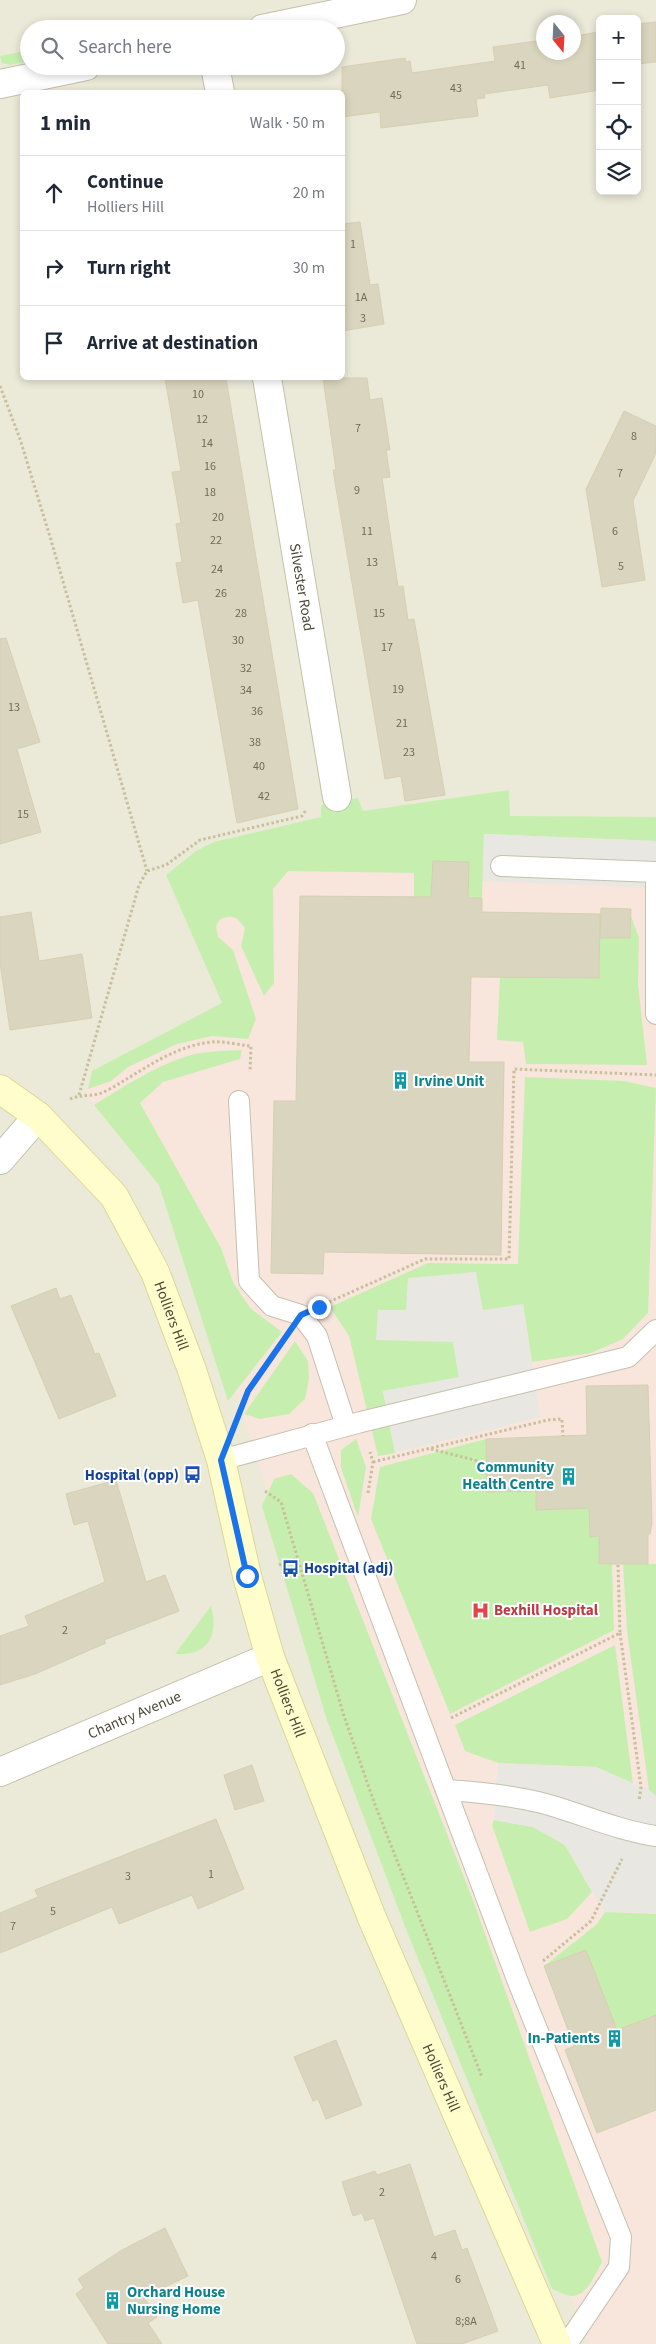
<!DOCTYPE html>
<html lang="en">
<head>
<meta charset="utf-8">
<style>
	body { margin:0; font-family:"Source Sans 3",sans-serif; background:#f2f2f3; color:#1f2937 }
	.controls { position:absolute; right:15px; top:15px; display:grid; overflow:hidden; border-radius:8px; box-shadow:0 2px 8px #0003 }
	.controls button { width:45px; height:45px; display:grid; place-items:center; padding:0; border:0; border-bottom:1px solid #e0e1e3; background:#fff; color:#1f2937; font:25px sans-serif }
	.compass { position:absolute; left:536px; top:15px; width:45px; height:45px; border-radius:50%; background:#fff; box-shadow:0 2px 8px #0003; rotate:162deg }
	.stop { position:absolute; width:15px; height:15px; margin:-11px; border:4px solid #1a73e8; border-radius:50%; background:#fff }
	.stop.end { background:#1a73e8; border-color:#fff; box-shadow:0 1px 5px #0008 }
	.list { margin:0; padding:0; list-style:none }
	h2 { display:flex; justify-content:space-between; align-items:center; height:65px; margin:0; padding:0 20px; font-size:21px }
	h2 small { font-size:16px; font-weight:400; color:#747a83 }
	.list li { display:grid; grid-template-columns:32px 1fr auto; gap:15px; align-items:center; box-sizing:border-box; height:75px; padding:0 20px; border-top:1px solid #e0e1e3 }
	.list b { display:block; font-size:19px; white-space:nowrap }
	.list p { margin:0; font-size:16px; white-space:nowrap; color:#747a83 }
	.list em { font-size:16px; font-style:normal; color:#747a83 }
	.icon { flex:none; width:28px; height:28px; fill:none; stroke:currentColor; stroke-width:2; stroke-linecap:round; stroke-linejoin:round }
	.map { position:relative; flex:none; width:656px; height:2344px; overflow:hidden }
	.search { position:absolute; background:#fff; box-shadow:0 2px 8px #0003; left:20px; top:20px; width:325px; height:55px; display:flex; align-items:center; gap:12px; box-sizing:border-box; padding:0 18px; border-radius:28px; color:#747a83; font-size:19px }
	.panel { position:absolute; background:#fff; box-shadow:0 2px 8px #0003; left:20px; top:90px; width:325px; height:290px; border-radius:8px }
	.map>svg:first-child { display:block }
</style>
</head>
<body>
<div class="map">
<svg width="656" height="2344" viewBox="0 0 656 2344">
	<rect width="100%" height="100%" fill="#f7f6eb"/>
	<path fill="#ebe9d8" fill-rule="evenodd" d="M 0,0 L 656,0 L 656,2344 L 0,2344 ZM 600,19 L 637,19 L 637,191 L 600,191 ZM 544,22 L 574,22 L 574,52 L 544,52 ZM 29,29 L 336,29 L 336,66 L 29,66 ZM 22,92 L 342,92 L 342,378 L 22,378 Z"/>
	<path fill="#f8e6dd" d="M 509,790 L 510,816 L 656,817 L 656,2344 L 589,2344 L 339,1717 L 238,1401 L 193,1245 L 159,1185 L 86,1096 L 92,1071 L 222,1003 L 166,875 L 196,851 L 214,842 L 321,817 L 321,805 L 358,798 L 363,811 Z"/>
	<path fill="#c6efaf" d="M 29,50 L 29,61 L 10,65 L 2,63 L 0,56 Z
		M 509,790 L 510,816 L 656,817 L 656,841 L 484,834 L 482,898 L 414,897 L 414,873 L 288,871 L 273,889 L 274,983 L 264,996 L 241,946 L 245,928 C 237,917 233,914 220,919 L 216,926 L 218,937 L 233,950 L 256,1019 L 248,1039 L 212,1036 L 177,1044 L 128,1067 L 111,1081 L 88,1089 L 92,1071 L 222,1003 L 166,875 L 196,851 L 214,842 L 321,817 L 321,805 L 358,798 L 363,811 Z
		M 631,916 L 639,938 L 638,984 L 647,1065 L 526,1064 L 523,1042 L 497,1040 L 500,976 L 599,978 L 600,938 L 630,938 Z
		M 242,1050 L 240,1059 L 163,1082 L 140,1103 L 221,1248 L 233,1282 L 250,1308 L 282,1332 L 228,1401 L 159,1185 L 94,1105 C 123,1087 152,1068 184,1057 C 202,1051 223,1051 242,1050 Z
		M 525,1077 L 624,1081 L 656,1088 L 648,1313 L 623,1339 L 591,1353 L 532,1362 L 523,1304 L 453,1342 L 459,1378 L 383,1391 L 395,1453 L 378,1456 L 349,1336 L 330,1307 L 428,1263 L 518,1264 Z
		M 295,1341 L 308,1361 L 309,1379 L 305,1399 L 289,1414 L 260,1419 L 244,1414 Z
		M 356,1439 L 366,1467 L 358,1517 L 341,1468 L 341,1450 Z
		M 486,1439 L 487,1492 L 536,1491 L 536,1510 L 565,1509 L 564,1490 L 589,1489 L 590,1537 L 599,1536 L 599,1565 L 612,1564 L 614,1630 L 450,1714 L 371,1519 L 380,1467 Z
		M 291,1474 L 313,1493 L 473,1900 L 602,2262 C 596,2273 587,2297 571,2296 C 565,2295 558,2291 552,2289 L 406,1929 L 327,1720 L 262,1506 L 274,1479 Z
		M 623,1564 L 656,1564 L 656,1796 L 649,1790 L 627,1631 Z
		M 211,1606 C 219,1636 208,1656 175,1654 Z
		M 615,1645 L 633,1784 L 596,1767 L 498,1763 L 465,1751 L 455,1725 Z
		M 494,1820 L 533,1827 L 565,1845 L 592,1892 L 567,1919 L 530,1932 L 492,1825 Z
		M 605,1912 L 656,1914 L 656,2015 L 617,2030 L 586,1950 L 544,1966 L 596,1925 Z"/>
	<path fill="#e8e7e2" d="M 484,834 L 656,841 L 656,888 L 483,881 Z
		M 476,1272 L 483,1310 L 523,1304 L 540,1417 L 395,1453 L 383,1391 L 459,1377 L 453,1342 L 376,1340 L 378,1310 L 406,1310 L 408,1278 Z
		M 498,1763 L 596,1767 L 649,1790 L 656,1796 L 656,1913 L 605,1912 L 565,1845 L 533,1827 L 494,1820 Z"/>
	<path fill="#dad5be" stroke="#d6cfb1" d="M 656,22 L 656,62 L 637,64 L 637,24 Z
		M 599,30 L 600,30 L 600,90 L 550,98 L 548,85 L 484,94 L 485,98 L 476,99 L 478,116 L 381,128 L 380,112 L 342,117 L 342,67 L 405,58 L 406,62 L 410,61 L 412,73 L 495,61 L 493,47 L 544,40 L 544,52 L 574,52 L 574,36 L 599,32 Z
		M 360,222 L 370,285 L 378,284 L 384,324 L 342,331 L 342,224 Z
		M 165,378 L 226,378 L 298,809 L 237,823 L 198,600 L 183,603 L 176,563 L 182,562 L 176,524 L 181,523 L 172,472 L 181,471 Z
		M 323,378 L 367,378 L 370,400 L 382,398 L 390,450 L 386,450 L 390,477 L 382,478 L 398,587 L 403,586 L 408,620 L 414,619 L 445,795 L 405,801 L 401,776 L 385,779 L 333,470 L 336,470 Z
		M 624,411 L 656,426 L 656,453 L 633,501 L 645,580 L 602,587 L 586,489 Z
		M 6,638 L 40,742 L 17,749 L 41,832 L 0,844 L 0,639 Z
		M 433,861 L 469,862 L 468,898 L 482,898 L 482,912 L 600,914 L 599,978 L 471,977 L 469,1062 L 504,1062 L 501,1255 L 324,1252 L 323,1274 L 271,1273 L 274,1101 L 296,1101 L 300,896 L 431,897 Z
		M 601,908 L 631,909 L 630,938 L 600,938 Z
		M 31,912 L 39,961 L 82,954 L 92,1018 L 10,1030 L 0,963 L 0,917 Z
		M 56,1288 L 60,1299 L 71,1295 L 95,1354 L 99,1353 L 116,1396 L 59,1419 L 11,1306 Z
		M 648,1385 L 652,1524 L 650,1534 L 648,1534 L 648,1564 L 599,1564 L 599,1536 L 590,1537 L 589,1508 L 536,1510 L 536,1491 L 487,1492 L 486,1439 L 587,1435 L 586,1386 Z
		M 116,1480 L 146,1582 L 165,1575 L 179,1611 L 104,1640 L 106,1643 L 35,1674 L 0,1685 L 0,1636 L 29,1626 L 25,1616 L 105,1582 L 88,1521 L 74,1525 L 66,1494 Z
		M 252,1765 L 264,1801 L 235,1810 L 224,1775 Z
		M 216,1819 L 244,1889 L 198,1909 L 192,1895 L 119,1924 L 112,1907 L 0,1953 L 0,1913 L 38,1897 L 35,1890 Z
		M 586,1950 L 617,2030 L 656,2015 L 656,2110 L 597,2133 L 565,2050 L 574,2046 L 544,1966 Z
		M 336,2040 L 362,2105 L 326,2119 L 318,2099 L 313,2101 L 294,2057 Z
		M 410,2164 L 434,2237 L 455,2230 L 462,2250 L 467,2248 L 498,2331 L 462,2344 L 417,2344 L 374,2218 L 365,2221 L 362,2213 L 353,2216 L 342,2182 L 375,2171 L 377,2175 Z
		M 165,2228 L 188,2276 L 144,2297 L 157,2317 L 148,2323 L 162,2344 L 108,2344 L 76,2294 L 84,2288 L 78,2279 L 122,2250 Z"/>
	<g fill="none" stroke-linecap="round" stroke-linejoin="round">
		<defs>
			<path id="service" d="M 501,866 L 656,872
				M 656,872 L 656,1014
				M 239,1101 L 249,1281 L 272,1306 L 301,1315 L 317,1336 L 346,1426
				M 312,1434 L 518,1982 L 621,2237 L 619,2267 L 567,2344
				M 221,1460 L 361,1422 L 628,1357 L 656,1330
				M 447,1790 C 477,1792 508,1795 538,1802 C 578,1812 615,1830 656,1836"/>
			<g id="minor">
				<path d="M 262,29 L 402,0"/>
				<path d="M 215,66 L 220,92"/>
				<path d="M 0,84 L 86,66"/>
				<path id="s1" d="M 267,378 L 337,797"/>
				<path d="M 0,1160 L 38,1116"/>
				<path id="s2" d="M 0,1772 L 270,1657"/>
			</g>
			<g id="secondary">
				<path id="s3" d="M 0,1089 L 38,1116 L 114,1196 L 155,1272 L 192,1370 L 221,1460 L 247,1576 L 270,1657 L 372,1918 L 557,2344"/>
			</g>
		</defs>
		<use href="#service" stroke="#c4c0ac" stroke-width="22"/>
		<use href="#minor" stroke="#c4c0ac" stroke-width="30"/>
		<use href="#secondary" stroke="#dcd796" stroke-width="30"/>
		<path stroke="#c7c09b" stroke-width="3" stroke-dasharray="2.5 2.5" stroke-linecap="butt" d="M 0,386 L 20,439 L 51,540 L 147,871
			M 79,1095 L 139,885 L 147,871 L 166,865 L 200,840 L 302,816 L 306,810
			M 70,1099 C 81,1094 93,1097 104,1092 C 141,1073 168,1047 212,1042 C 225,1041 239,1045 251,1046 L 250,1072
			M 329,1302 L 425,1259 L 509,1259 L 514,1069 L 656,1075
			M 241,1408 L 248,1391 L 282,1342
			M 431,1449 L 486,1463
			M 373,1462 L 548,1420 L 562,1419 L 563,1436
			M 265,1491 L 281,1502 L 344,1716 L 374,1802 L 482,2077
			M 368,1493 L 373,1462 L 370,1452
			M 279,1565 L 298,1558
			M 620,1633 L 641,1787 L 639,1801
			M 451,1718 L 620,1633 L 618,1565
			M 543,1961 L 591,1921 L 622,1859"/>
		<use href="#service" stroke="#fff" stroke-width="20"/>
		<use href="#minor" stroke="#fff" stroke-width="28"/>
		<use href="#secondary" stroke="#fffdcc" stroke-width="28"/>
	</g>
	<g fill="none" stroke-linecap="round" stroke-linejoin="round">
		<path stroke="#1a73e8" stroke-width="6" d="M 247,1576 L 221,1460 L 248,1391 L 301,1315 L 319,1307"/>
	</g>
	<defs>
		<symbol id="building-bare" viewBox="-9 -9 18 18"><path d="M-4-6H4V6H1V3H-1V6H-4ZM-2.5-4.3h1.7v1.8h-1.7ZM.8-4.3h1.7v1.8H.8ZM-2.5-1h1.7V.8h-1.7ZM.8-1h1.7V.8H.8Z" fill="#0f9aa8" stroke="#fff" stroke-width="2.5" paint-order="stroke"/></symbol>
		<symbol id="bus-bare" viewBox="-9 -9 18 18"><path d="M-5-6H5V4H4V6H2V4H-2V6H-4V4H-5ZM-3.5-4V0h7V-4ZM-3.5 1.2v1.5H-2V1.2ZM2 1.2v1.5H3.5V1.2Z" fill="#1a4fb4" stroke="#fff" stroke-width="2.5" paint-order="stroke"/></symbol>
		<symbol id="hospital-bare" viewBox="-9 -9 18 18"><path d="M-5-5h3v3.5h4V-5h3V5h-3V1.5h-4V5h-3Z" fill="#e0444e" stroke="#fff" stroke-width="2.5" paint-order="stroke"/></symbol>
	</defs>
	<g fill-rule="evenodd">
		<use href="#building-bare" x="388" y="1068" width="25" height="25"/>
		<use href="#bus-bare" x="180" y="1462" width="25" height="25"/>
		<use href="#building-bare" x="556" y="1464" width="25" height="25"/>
		<use href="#bus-bare" x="278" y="1556" width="25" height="25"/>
		<use href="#hospital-bare" x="468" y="1598" width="25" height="25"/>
		<use href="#building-bare" x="602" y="2026" width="25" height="25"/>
		<use href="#building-bare" x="100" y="2288" width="25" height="25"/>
	</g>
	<g text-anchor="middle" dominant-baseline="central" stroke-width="4" stroke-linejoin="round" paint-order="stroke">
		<g font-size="12" fill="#706b59">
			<text x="520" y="65">41</text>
			<text x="456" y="88">43</text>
			<text x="396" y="95">45</text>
			<text x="353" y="244">1</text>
			<text x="361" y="297">1A</text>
			<text x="363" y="318">3</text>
			<text x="198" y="394">10</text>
			<text x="202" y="419">12</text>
			<text x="358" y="428">7</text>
			<text x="634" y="436">8</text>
			<text x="207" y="443">14</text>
			<text x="210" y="466">16</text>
			<text x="620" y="473">7</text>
			<text x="357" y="490">9</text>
			<text x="210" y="492">18</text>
			<text x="218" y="517">20</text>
			<text x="367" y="531">11</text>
			<text x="615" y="531">6</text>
			<text x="216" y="540">22</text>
			<text x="372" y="562">13</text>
			<text x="621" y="566">5</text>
			<text x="217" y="569">24</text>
			<text x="221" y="593">26</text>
			<text x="241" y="613">28</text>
			<text x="379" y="613">15</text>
			<text x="238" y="640">30</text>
			<text x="387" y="647">17</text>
			<text x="246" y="668">32</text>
			<text x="398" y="689">19</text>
			<text x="246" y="690">34</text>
			<text x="14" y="707">13</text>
			<text x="257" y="711">36</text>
			<text x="402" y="723">21</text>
			<text x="255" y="742">38</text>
			<text x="409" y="752">23</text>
			<text x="259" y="766">40</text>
			<text x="264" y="796">42</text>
			<text x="23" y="814">15</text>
			<text x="65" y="1630">2</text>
			<text x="211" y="1874">1</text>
			<text x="128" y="1876">3</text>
			<text x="53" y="1911">5</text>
			<text x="13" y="1926">7</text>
			<text x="382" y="2192">2</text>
			<text x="434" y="2256">4</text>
			<text x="458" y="2279">6</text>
			<text x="466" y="2321">8;8A</text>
		</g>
		<g font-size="15" fill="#4c4837" stroke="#fff">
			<text stroke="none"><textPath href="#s1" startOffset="212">Silvester Road</textPath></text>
			<text stroke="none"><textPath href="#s3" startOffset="290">Holliers Hill</textPath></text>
			<text stroke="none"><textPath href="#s3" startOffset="695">Holliers Hill</textPath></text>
			<text stroke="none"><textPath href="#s2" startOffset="146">Chantry Avenue</textPath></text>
			<text stroke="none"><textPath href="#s3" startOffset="1100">Holliers Hill</textPath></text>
		</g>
		<g font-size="15" font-weight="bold" fill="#0d838f" stroke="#fff" text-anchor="start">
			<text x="414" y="1081">Irvine Unit</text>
			<text x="554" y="1467" text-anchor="end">Community<tspan x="554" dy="17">Health Centre</tspan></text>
			<text x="600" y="2038" text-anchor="end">In-Patients</text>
			<text x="127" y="2292">Orchard House<tspan x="127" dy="17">Nursing Home</tspan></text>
		</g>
		<g font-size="15" font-weight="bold" fill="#164399" stroke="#fff" text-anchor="end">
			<text x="179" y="1475">Hospital (opp)</text>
			<text x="304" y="1568" text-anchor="start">Hospital (adj)</text>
		</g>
		<g font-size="15" font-weight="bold" fill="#be3a42" stroke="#fff" text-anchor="start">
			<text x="494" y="1610">Bexhill Hospital</text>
		</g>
	</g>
</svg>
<div class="controls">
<button>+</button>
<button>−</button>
<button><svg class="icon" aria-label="locate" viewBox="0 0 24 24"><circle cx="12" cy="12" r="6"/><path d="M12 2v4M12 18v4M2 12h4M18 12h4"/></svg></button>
<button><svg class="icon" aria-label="layers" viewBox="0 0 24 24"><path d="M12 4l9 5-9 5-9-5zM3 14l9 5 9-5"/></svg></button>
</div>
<svg class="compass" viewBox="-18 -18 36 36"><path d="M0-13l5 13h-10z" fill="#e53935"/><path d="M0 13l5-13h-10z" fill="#747a83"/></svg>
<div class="stop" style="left:247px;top:1576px"></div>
<div class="stop end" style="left:319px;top:1307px"></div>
<div class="search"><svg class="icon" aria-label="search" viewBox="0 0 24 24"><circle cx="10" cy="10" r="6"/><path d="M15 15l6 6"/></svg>Search here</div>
<section class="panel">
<h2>1 min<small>Walk · 50 m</small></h2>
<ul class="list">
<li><svg class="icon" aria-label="ahead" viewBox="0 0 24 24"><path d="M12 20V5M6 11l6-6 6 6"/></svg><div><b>Continue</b><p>Holliers Hill</p></div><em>20 m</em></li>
<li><svg class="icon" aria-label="right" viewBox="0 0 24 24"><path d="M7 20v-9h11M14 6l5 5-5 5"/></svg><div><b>Turn right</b></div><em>30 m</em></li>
<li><svg class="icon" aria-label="arrive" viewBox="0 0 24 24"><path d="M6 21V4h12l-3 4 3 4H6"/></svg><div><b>Arrive at destination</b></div></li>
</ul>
</section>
</div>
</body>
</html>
